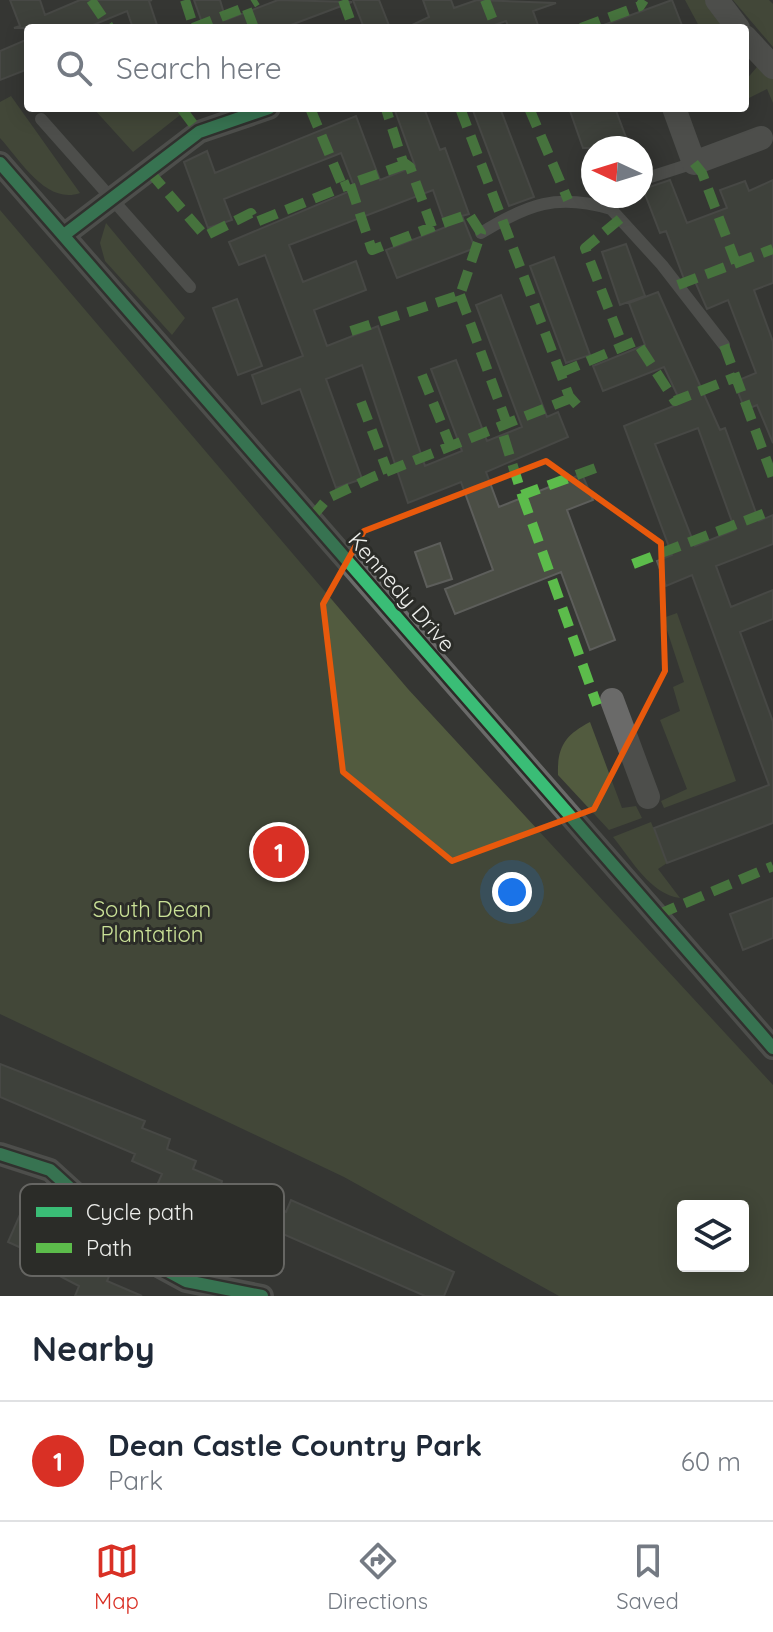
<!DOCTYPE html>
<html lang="en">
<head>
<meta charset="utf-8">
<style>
	body { margin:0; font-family:Quicksand,sans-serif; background:#f6f6f7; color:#1f2937 }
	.controls { position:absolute; right:24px; bottom:24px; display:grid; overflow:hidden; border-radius:8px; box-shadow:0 4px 20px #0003 }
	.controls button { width:72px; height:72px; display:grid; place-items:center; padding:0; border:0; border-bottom:2px solid #e0e1e3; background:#fff; color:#1f2937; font:40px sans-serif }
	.compass { position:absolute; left:581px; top:136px; width:72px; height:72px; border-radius:50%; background:#fff; box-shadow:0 4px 20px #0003; rotate:274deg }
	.you { position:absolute; left:512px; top:892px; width:28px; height:28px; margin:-20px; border:6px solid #fff; border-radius:50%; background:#1a73e8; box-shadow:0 0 0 12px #1a73e833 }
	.badge { display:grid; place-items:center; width:52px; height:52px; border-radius:50%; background:#d93025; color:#fff; font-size:26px; font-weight:700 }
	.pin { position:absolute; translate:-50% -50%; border:4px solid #fff; box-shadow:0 2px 8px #0006 }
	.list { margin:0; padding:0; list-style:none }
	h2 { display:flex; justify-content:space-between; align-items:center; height:104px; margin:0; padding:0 32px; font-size:34px }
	h2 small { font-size:26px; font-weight:400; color:#747a83 }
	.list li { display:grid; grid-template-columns:52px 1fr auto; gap:24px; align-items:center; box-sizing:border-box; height:120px; padding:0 32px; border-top:2px solid #e0e1e3 }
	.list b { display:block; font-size:30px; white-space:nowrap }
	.list p { margin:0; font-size:26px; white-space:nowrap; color:#747a83 }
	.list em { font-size:26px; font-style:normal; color:#747a83 }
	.icon { flex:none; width:44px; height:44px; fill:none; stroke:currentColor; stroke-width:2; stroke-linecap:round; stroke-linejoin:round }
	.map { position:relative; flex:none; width:773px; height:1296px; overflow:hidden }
	.search { position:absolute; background:#fff; box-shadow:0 4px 20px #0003; left:24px; right:24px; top:24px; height:88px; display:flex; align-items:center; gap:20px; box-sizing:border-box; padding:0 28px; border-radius:8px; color:#747a83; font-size:30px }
	.sheet { height:224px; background:#fff }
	nav { display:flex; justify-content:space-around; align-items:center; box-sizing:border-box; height:112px; border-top:2px solid #e0e1e3; background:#fff; font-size:22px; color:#747a83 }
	nav a { display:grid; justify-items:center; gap:4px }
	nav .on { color:#d93025 }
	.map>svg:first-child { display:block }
</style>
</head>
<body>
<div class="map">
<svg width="773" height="1296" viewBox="0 0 773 1296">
	<rect width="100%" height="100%" fill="#353633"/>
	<path fill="#525b3f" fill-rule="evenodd" d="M 685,0 L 705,0 L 727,28 L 700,28 Z
		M 733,0 L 769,0 L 773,4 L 773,47 Z
		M 757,67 L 773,76 L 773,103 L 767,89 L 745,100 L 745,81 Z
		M 11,96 L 80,193 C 46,205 20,160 0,138 L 0,102 Z
		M 93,108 L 189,108 L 133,152 Z
		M 0,210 L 408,689 L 773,1085 L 773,1296 L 559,1296 L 344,1177 L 0,1014 ZM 683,1206 L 743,1206 L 743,1266 L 683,1266 Z
		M 106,223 L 185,318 L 172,335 L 105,261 L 100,243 Z
		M 677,613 L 736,781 L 664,808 L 661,801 L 687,789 L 660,720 L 680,711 L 673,687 L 684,682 L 663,618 Z
		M 590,722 L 622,808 L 636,806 L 642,818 L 609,830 L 558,775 C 557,747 565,735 590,722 Z
		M 651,822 L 667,863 L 658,869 L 680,898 C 650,894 631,859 613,837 Z"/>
	<path fill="#4b4e45" stroke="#5d5e5b" stroke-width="2" fill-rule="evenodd" d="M 10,0 L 40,0 L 45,15 L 80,0 L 152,0 L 149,1 L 158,28 L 133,28 L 127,11 L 86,28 L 14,28 L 20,26 Z
		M 194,0 L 220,0 L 226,20 L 278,0 L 352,2 L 283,28 L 204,28 Z
		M 353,0 L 379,0 L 390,28 L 364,28 Z
		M 423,0 L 451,0 L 454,8 L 477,0 L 556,3 L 533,11 L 539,28 L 509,28 L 506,21 L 486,28 L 406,28 L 429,17 Z
		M 672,0 L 683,28 L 601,28 L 601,26 Z
		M 28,39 L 28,69 L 0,80 L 0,51 Z
		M 394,108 L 424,108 L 440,150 L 445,148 L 469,214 L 462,216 L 475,248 L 397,278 L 386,250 L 446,227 L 433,190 L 289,245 L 303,282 L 356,261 L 366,290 L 314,310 L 327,346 L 378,326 L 425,466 L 462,451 L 431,369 L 456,360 L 487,441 L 522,427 L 476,305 L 501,295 L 547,417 L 558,412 L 568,437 L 486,472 L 499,507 L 582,474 L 593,500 L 567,510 L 615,640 L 590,650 L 561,572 L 455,614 L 445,589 L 493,570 L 461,482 L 408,503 L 362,365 L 326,379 L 362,479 L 336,488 L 300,389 L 262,404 L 252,375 L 303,356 L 265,255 L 239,265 L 229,242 L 355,189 L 341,153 L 224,199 L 232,220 L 208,228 L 184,162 L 207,151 L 215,173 L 356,116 L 380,180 L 415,166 Z
		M 472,108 L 500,108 L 534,197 L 509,206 Z
		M 569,108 L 615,108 L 630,148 L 583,148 Z
		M 670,180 L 687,223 L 727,208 L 720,190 L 745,181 L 749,191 L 773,180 L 773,283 L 754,290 L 773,342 L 773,443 L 757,405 L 745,410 L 734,382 L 756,373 L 728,300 L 707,309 L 694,279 L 684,279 L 666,231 L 660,233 L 643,189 Z
		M 626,244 L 645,296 L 620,305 L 602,252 Z
		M 554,257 L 590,355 L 566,363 L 530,266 Z
		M 658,292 L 720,430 L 725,428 L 759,521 L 773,515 L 773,544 L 716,566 L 731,607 L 773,590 L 773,619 L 740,632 L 773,722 L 773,823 L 667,863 L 654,828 L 769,785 L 692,575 L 666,586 L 657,561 L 672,555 L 624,426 L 681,403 L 664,367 L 603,391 L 593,366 L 645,345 L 629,303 ZM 698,428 L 735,530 L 695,546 L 655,444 Z
		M 237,299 L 262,366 L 238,375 L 213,308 Z
		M 440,543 L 452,579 L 427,587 L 415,552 Z
		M 773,898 L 773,938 L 743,950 L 730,914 Z
		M 0,1064 L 145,1121 L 142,1128 L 170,1139 L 167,1149 L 196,1161 L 193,1169 L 222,1181 L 221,1185 L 286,1212 L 291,1200 L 454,1272 L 444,1296 L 425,1296 L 274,1230 L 269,1242 L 181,1210 L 185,1202 L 155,1190 L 162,1174 L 132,1161 L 135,1154 L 0,1097 Z
		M 22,1210 L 68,1232 L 64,1240 L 90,1254 L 85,1263 L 110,1274 L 107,1281 L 142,1296 L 75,1296 L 79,1286 L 54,1273 L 59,1265 L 8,1242 Z"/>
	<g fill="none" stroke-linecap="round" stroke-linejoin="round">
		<path stroke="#6a6a69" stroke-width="12" d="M 41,119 L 190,287
			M 641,180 L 694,163
			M 621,196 L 611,209 L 662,265 L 724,345
			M 481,233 C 528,204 557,193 611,209"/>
		<path stroke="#6a6a69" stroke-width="24" d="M 717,0 L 738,28
			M 745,37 L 773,67
			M 674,108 L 694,163 L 761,138
			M 0,163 L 773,1048
			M 64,235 L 199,132 L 269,108
			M 612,700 L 648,797
			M 0,1154 L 50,1170 L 151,1262 L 186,1281 L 262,1296"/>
		<path stroke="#5cbc4b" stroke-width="10" stroke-dasharray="20 10" stroke-linecap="butt" d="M 91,0 L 110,28
			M 185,0 L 194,28
			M 343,0 L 353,28
			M 485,0 L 496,28
			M 193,28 L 246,7
			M 254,28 L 246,7 L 257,0
			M 581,28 L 640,6 L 644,0
			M 181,108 L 199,132
			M 310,108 L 343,187
			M 460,108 L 569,396 L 583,412
			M 529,108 L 568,200
			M 694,163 L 702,173 L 736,263
			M 406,164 L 350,184 L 372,250 L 432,227
			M 149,171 L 205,236 L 251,213 L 256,222 L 350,184
			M 620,219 L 585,248 L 623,346
			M 678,285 L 773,249
			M 460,295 L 506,421 L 502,431 L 522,495 L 601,466
			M 351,331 L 460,295 L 481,233 L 469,214 L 432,227 L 410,167 L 403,162 L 386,109
			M 724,345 L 773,478
			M 560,373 L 636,341 L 675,401 L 736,377
			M 422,375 L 451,447
			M 361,402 L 388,473
			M 522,495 L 597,705
			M 311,518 L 328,498 L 373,477 L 571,398
			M 633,564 L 773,510
			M 657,915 L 773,866"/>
		<defs>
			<path id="cycleway" d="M 0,163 L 773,1048
				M 64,235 L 199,132 L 269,108
				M 0,1154 L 50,1170 L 151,1262 L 186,1281 L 262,1296"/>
		</defs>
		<use href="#cycleway" stroke="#2b2c28" stroke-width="17"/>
		<use href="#cycleway" stroke="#3abd76" stroke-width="12"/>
	</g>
	<path d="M0 0H773V1296H0ZM 546,461 L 661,543 L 665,671 L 594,809 L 452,861 L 343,772 L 323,604 L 364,531 Z" fill="#353633" fill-opacity=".55" fill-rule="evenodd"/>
	<path fill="none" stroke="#e8590c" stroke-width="6" stroke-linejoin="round" d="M 546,461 L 661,543 L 665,671 L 594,809 L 452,861 L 343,772 L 323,604 L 364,531 Z"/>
	<g text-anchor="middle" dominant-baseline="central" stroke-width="6" stroke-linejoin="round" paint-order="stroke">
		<g font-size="22" fill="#eeefec" stroke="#2b2c28">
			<text transform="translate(402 592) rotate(49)">Kennedy Drive</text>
		</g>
		<g font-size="22" fill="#cae197" stroke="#2b2c28">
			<text x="152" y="909">South Dean<tspan x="152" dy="25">Plantation</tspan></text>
		</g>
	</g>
	<rect x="20" y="1184" width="264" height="92" rx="12" fill="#2b2c28" stroke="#666663" stroke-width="2"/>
	<rect x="36" y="1207" width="36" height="10" fill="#3abd76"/>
	<rect x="36" y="1243" width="36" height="10" fill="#5cbc4b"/>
	<g font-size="22" fill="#eeefec">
		<text x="86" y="1220">Cycle path</text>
		<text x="86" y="1256">Path</text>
	</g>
</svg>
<div class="controls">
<button><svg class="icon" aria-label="layers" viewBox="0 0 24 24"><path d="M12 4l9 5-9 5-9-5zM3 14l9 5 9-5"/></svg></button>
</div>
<svg class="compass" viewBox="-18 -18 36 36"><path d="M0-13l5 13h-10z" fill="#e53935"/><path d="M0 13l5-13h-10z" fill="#747a83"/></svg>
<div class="you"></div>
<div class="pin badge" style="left:279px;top:852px">1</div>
<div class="search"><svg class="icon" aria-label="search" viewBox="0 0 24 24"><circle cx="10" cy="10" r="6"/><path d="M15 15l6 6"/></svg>Search here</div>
</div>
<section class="sheet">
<h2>Nearby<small></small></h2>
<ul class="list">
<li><span class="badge">1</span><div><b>Dean Castle Country Park</b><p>Park</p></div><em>60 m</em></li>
</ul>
</section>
<nav>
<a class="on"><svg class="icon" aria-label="map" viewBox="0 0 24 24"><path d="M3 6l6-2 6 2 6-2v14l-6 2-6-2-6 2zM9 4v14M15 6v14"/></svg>Map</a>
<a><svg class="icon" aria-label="directions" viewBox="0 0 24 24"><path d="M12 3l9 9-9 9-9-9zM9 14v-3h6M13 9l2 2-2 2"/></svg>Directions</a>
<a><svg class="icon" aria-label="saved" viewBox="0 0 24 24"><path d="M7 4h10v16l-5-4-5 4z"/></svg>Saved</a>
</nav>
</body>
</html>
